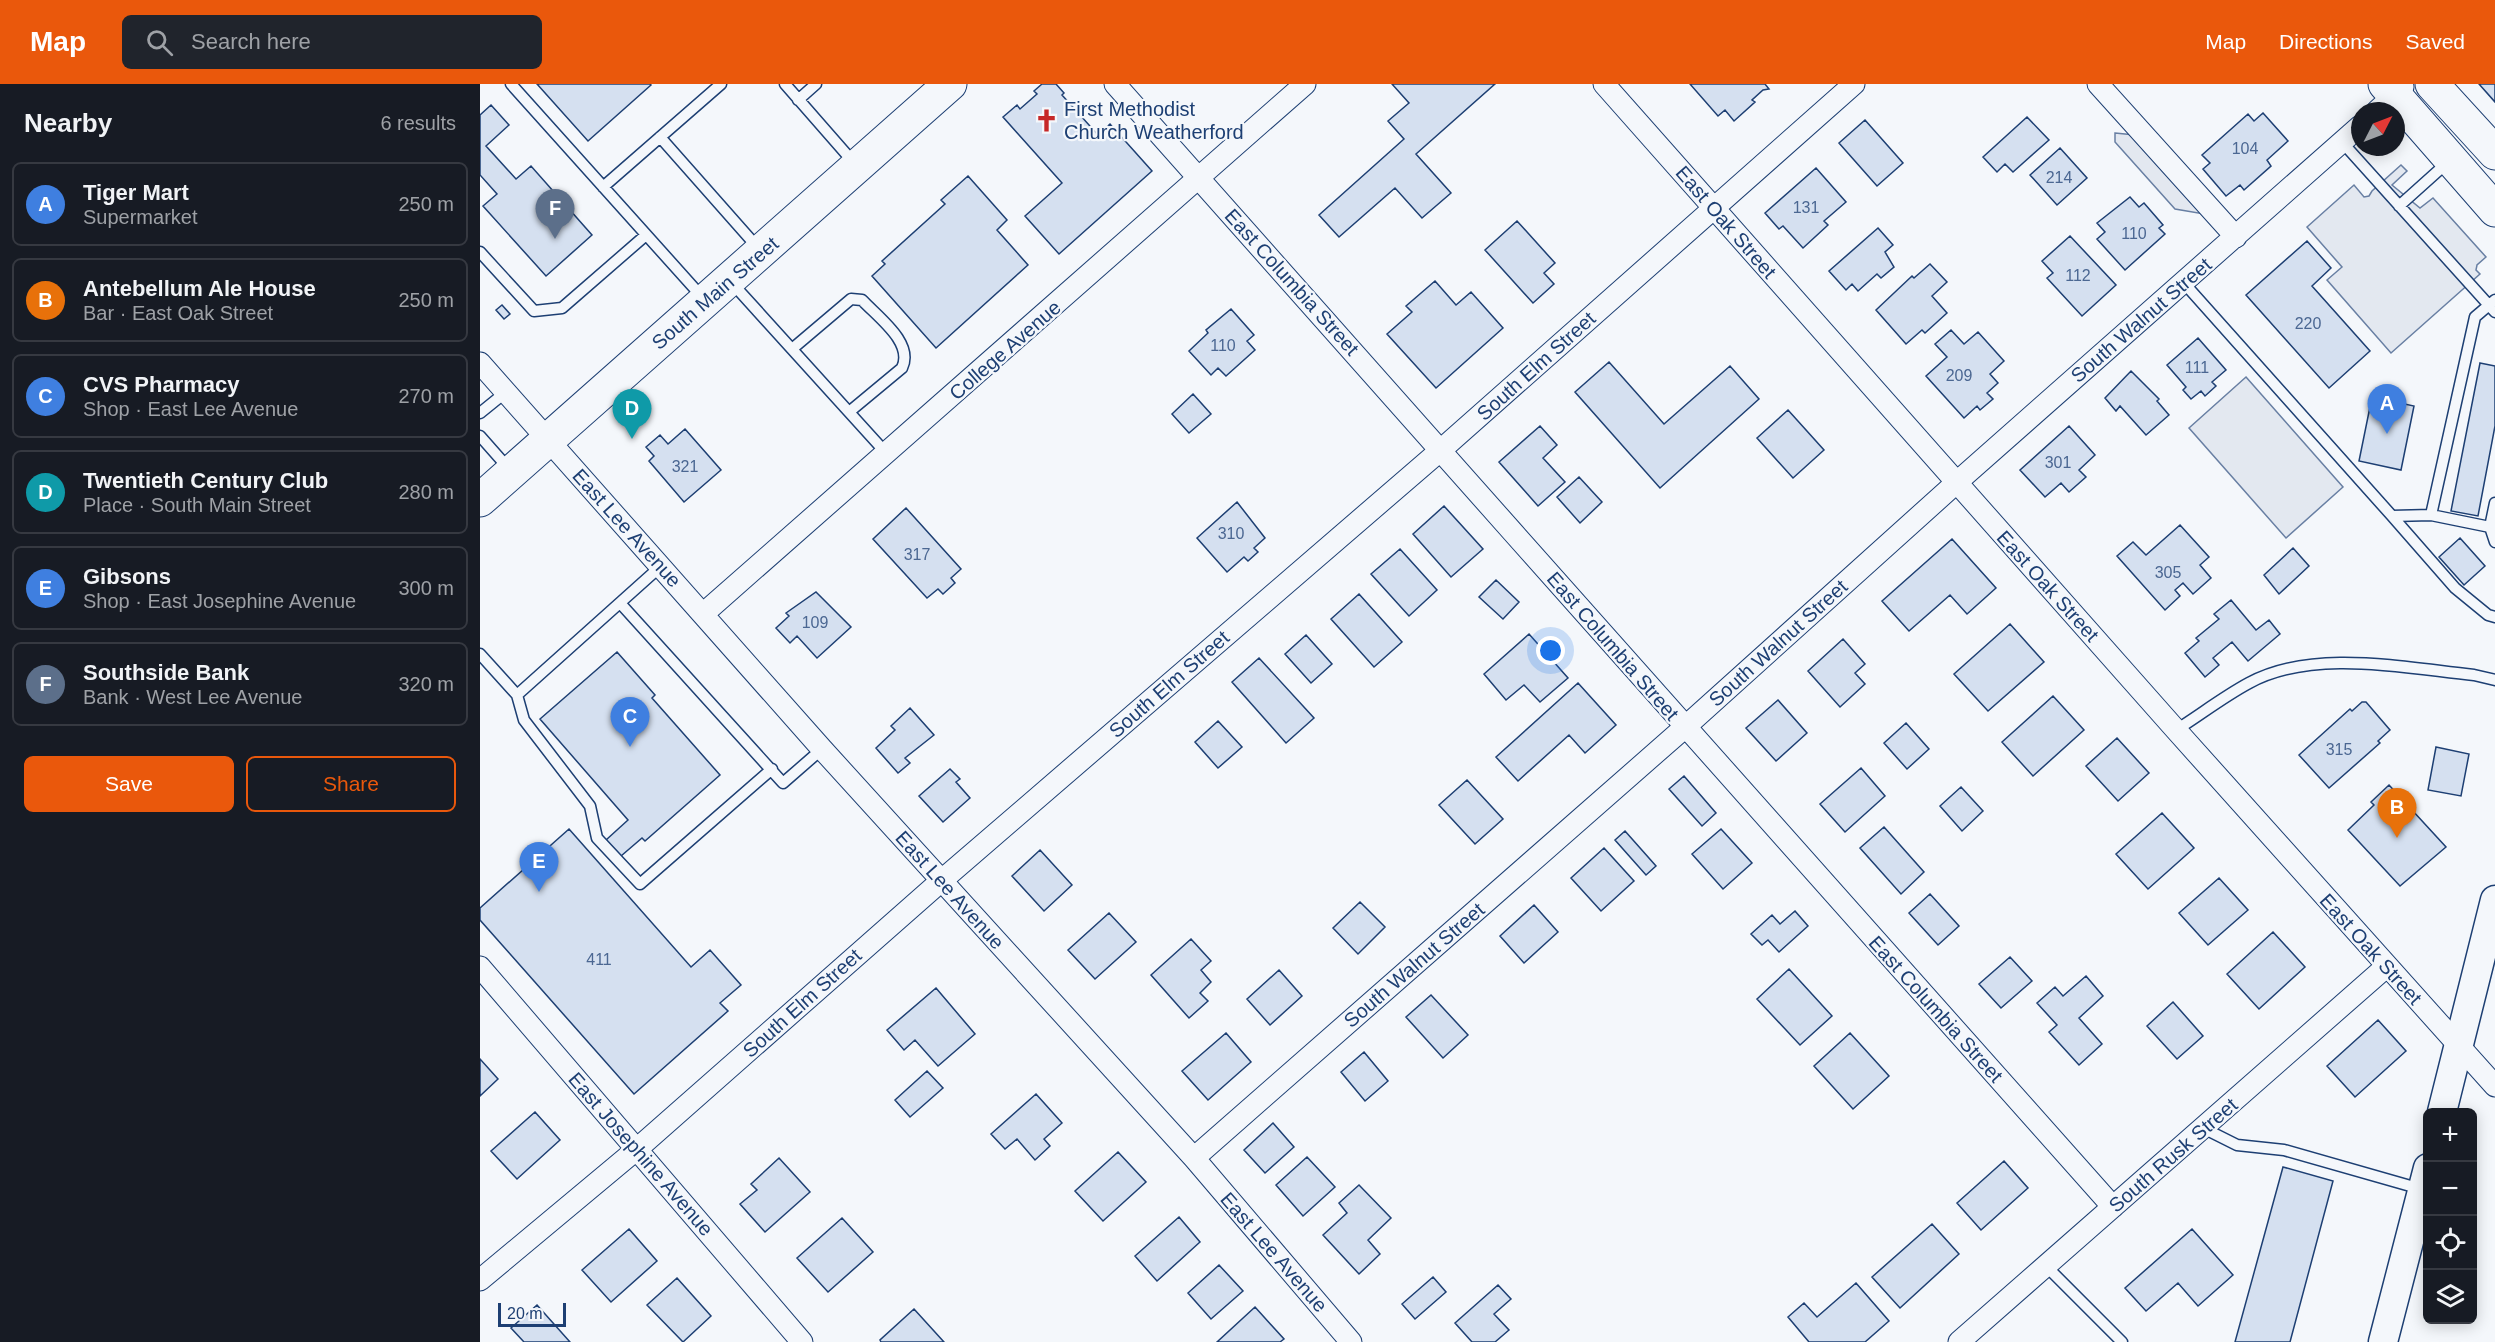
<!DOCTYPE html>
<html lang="en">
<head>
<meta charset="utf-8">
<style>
	body { margin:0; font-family:Helvetica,sans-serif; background:#20242c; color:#f1f3f6 }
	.controls { position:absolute; right:18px; bottom:18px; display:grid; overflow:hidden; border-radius:9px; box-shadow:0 3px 15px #0003 }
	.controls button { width:54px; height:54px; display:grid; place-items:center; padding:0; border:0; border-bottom:2px solid #363941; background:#171b24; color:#f1f3f6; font:30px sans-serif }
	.compass { position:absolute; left:1871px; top:18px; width:54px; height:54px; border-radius:50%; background:#171b24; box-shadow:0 3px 15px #0003; rotate:48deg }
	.scale { position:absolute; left:18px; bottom:15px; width:68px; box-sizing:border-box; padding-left:6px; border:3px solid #1d3f73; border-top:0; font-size:16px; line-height:21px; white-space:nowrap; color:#1d3f73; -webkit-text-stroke:4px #f4f7fb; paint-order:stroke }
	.you { position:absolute; left:1071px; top:567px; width:21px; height:21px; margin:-15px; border:4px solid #fff; border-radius:50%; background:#1a73e8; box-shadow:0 0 0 9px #1a73e833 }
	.badge { display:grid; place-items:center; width:39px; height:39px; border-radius:50%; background:#ea580c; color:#fff; font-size:20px; font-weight:700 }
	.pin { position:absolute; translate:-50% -50px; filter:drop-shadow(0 2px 3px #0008) }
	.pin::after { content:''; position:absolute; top:32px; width:21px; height:18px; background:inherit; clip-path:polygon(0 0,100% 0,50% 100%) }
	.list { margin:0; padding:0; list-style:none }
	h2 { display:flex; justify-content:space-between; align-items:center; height:78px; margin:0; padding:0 24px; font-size:26px }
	h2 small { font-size:20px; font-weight:400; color:#9ea1a6 }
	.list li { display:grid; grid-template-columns:39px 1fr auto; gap:18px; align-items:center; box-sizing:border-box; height:84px; margin:0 12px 12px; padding:0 12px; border:2px solid #363941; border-radius:9px }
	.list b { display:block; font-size:22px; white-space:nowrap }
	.list p { margin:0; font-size:20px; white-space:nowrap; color:#9ea1a6 }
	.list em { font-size:20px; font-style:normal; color:#9ea1a6 }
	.actions { display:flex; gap:12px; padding:18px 24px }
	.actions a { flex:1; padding:14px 0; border:2px solid #ea580c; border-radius:9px; text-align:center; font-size:21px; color:#ea580c }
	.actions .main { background:#ea580c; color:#fff }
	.icon { flex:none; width:33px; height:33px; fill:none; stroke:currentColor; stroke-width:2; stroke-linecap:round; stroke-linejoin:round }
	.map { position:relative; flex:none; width:2015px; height:1258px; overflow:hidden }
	header { display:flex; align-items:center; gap:36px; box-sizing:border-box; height:84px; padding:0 30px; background:#ea580c; color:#fff }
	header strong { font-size:28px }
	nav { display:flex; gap:33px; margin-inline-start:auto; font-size:21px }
	.search { width:420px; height:54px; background:#20242c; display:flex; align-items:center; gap:15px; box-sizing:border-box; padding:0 21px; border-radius:9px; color:#9ea1a6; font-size:22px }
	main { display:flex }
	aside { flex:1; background:#171b24 }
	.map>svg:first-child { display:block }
</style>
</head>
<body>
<header>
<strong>Map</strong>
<div class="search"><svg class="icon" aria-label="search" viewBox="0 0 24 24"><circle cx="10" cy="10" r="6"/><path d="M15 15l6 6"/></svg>Search here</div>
<nav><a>Map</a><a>Directions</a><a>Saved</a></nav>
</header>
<main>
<aside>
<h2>Nearby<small>6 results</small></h2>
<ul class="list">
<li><span class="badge" style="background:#3f7fe0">A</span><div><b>Tiger Mart</b><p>Supermarket</p></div><em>250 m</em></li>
<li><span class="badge" style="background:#e8710a">B</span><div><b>Antebellum Ale House</b><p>Bar · East Oak Street</p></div><em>250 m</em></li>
<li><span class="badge" style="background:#3f7fe0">C</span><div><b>CVS Pharmacy</b><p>Shop · East Lee Avenue</p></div><em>270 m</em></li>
<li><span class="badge" style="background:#0f9aa8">D</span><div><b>Twentieth Century Club</b><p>Place · South Main Street</p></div><em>280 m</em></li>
<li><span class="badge" style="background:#3f7fe0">E</span><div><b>Gibsons</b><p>Shop · East Josephine Avenue</p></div><em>300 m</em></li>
<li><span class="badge" style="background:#5c6f8a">F</span><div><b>Southside Bank</b><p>Bank · West Lee Avenue</p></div><em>320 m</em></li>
</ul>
<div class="actions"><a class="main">Save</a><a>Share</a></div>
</aside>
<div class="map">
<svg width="2015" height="1258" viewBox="0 0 2015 1258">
	<rect width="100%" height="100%" fill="#f4f7fb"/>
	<path fill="#e3e8f0" stroke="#687fa3" stroke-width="1.5" d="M 1635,49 L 1655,51 L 1724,130 L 1695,125 L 1635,58 Z
		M 1921,81 L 1927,87 L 1912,101 L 1940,124 L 1953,114 L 2006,173 L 1997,181 L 1996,186 L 2000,190 L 1911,269 L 1847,196 L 1862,183 L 1827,143 L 1874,101 L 1884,113 L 1889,112 L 1892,107 Z
		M 1766,293 L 1863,403 L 1806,454 L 1709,344 Z"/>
	<path fill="#d5e0f0" stroke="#1d3f73" stroke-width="1.5" d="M 57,0 L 170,0 L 171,1 L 108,57 Z
		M 562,0 L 576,0 L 584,9 L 582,11 L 618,51 L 630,40 L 672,87 L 579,170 L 545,132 L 582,99 L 523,33 L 537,21 L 540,25 L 557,10 L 554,7 Z
		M 912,0 L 1015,0 L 936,70 L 971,109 L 942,134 L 915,104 L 859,153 L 839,131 L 924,55 L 908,37 L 929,19 Z
		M 1210,0 L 1285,0 L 1289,5 L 1283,6 L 1272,16 L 1275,18 L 1254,37 L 1245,26 L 1238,32 Z
		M 1999,0 L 2015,0 L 2015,18 Z
		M 11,21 L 29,41 L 6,62 L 36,95 L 51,82 L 112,151 L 66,192 L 3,122 L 17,110 L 0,91 L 0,31 Z
		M 1783,29 L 1808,57 L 1787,76 L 1791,82 L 1764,106 L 1760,101 L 1746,112 L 1723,85 L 1730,79 L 1722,71 L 1768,30 L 1774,37 Z
		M 1547,33 L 1569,56 L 1533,88 L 1525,80 L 1517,88 L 1503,73 Z
		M 1385,36 L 1423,79 L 1397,102 L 1359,59 Z
		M 1580,64 L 1607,94 L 1577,121 L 1550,91 Z
		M 1336,84 L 1366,118 L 1344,137 L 1348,141 L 1323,164 L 1303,142 L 1299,145 L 1285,129 Z
		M 488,92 L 527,136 L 517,146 L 548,181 L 456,264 L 392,192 L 405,180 L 402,177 L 465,120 L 461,116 Z
		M 1650,113 L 1659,123 L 1664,119 L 1683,141 L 1679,144 L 1685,150 L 1645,186 L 1617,155 L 1625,148 L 1617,139 Z
		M 1037,137 L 1075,179 L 1064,189 L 1074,200 L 1053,219 L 1005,166 Z
		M 1398,144 L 1413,161 L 1405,168 L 1414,183 L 1401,194 L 1397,190 L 1378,207 L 1372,200 L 1366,206 L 1349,187 Z
		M 1590,152 L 1636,201 L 1602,232 L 1567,194 L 1573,189 L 1562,177 Z
		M 1827,157 L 1851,184 L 1832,202 L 1890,267 L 1849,304 L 1766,211 Z
		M 1450,180 L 1467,198 L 1452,212 L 1467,229 L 1445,249 L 1442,246 L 1426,260 L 1396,226 L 1432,192 L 1434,194 Z
		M 955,197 L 976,221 L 991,208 L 1023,244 L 956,304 L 907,250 L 932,228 L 926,222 Z
		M 22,221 L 30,230 L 24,235 L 16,226 Z
		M 751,225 L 774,251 L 767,257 L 775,266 L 746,292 L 738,284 L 731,291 L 709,267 L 728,249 L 726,246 Z
		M 1471,246 L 1484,260 L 1498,248 L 1524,277 L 1510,290 L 1518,299 L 1507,309 L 1513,315 L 1500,326 L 1497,322 L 1484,334 L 1446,292 L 1467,273 L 1455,260 Z
		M 1718,254 L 1746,286 L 1732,298 L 1736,302 L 1725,312 L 1721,307 L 1711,315 L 1703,306 L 1706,303 L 1687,281 Z
		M 1129,278 L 1184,340 L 1250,282 L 1279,315 L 1180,404 L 1095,308 Z
		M 2000,279 L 2015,282 L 2015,342 L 1998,432 L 1971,427 Z
		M 1651,287 L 1679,315 L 1677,317 L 1689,331 L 1666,351 L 1640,322 L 1636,327 L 1625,314 Z
		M 713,310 L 731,330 L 709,349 L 692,330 Z
		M 1892,313 L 1934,322 L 1921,386 L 1879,377 Z
		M 1308,326 L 1344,366 L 1313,394 L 1277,354 Z
		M 1060,342 L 1077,361 L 1063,374 L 1085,398 L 1058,422 L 1019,378 Z
		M 1589,342 L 1615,371 L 1599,386 L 1606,393 L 1589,408 L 1581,399 L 1565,413 L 1540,386 Z
		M 205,345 L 241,386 L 204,418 L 169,377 L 174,372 L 166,363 L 180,351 L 188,360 Z
		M 1099,393 L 1122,418 L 1100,439 L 1077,413 Z
		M 757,418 L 785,454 L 774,464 L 778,468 L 768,477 L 764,473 L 747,488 L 717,454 Z
		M 964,422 L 1003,465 L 971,493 L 933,450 Z
		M 426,424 L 481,485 L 471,494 L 475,499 L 463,510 L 458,505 L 447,514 L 393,455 Z
		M 1700,441 L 1729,473 L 1720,481 L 1731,494 L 1713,510 L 1703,499 L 1695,506 L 1700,512 L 1685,526 L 1637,472 L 1653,458 L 1666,471 Z
		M 1980,454 L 2005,482 L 1984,501 L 1959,473 Z
		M 1472,455 L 1516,504 L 1487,530 L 1470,511 L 1429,547 L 1402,517 Z
		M 1813,464 L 1829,482 L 1799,510 L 1784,491 Z
		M 920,465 L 957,506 L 929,532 L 891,490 Z
		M 1016,496 L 1039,518 L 1023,535 L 999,513 Z
		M 336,508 L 371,543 L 337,574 L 317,552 L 310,559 L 296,544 L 309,532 L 306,529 Z
		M 879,510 L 922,558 L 894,583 L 851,535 Z
		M 1751,516 L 1776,546 L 1789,536 L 1800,550 L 1768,577 L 1752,558 L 1733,574 L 1739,581 L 1725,593 L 1705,569 L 1719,557 L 1716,554 L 1739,535 L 1734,530 Z
		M 1530,540 L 1564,578 L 1508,627 L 1474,590 Z
		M 1049,550 L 1088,594 L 1060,618 L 1044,601 L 1026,616 L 1004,590 Z
		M 826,551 L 852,580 L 831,599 L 805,570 Z
		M 1363,555 L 1385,580 L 1375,589 L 1385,600 L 1360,623 L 1328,587 Z
		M 137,568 L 175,611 L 172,614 L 240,691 L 165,757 L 162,754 L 141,772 L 126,756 L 148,736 L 60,635 Z
		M 779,574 L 834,634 L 806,659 L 752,598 Z
		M 1098,599 L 1136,641 L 1105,669 L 1089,651 L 1038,697 L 1016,673 Z
		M 1573,612 L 1604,646 L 1553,692 L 1522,658 Z
		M 1298,616 L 1327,649 L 1296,677 L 1266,644 Z
		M 1882,618 L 1886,618 L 1910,646 L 1898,657 L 1900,659 L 1849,704 L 1819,671 L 1870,625 L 1872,627 Z
		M 430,624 L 454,651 L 425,674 L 430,679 L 418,689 L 396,664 L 415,646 L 411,642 Z
		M 738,637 L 762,663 L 738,684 L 715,658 Z
		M 1426,639 L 1449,665 L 1427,685 L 1404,659 Z
		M 1637,654 L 1669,689 L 1638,717 L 1606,682 Z
		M 1956,663 L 1989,670 L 1981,712 L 1948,706 Z
		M 1381,684 L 1405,712 L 1365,748 L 1340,720 Z
		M 470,685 L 480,695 L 476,698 L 490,714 L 463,738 L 439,712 Z
		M 1204,692 L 1236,729 L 1222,742 L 1189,705 Z
		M 987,696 L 1023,735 L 995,760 L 959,721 Z
		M 1909,701 L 1966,763 L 1920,802 L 1868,746 L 1894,721 L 1891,718 Z
		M 1481,703 L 1503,727 L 1482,747 L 1460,722 Z
		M 1682,729 L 1714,764 L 1668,805 L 1636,770 Z
		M 1404,743 L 1444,788 L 1421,810 L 1380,764 Z
		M 89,745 L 211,883 L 230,866 L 261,901 L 240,919 L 248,927 L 154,1010 L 0,836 L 0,824 Z
		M 1241,745 L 1272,779 L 1243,805 L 1212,770 Z
		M 1145,747 L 1176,782 L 1166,791 L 1135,756 Z
		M 1124,764 L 1154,797 L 1121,827 L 1091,794 Z
		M 560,766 L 592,801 L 564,827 L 532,792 Z
		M 1739,794 L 1768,826 L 1728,861 L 1699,829 Z
		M 1450,810 L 1479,842 L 1458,861 L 1429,829 Z
		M 880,818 L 905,843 L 878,870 L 853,844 Z
		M 1054,821 L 1078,848 L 1044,879 L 1020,852 Z
		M 1315,827 L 1328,842 L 1299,868 L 1288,856 L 1282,861 L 1271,850 L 1292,831 L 1300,840 Z
		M 629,829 L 656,858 L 615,895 L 588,866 Z
		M 1793,848 L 1825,883 L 1779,925 L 1747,890 Z
		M 711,855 L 731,877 L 721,886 L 731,898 L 720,909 L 728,917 L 709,934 L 671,891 Z
		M 1530,873 L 1552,897 L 1521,924 L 1499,900 Z
		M 1309,885 L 1352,932 L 1320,961 L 1277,915 Z
		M 799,886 L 822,912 L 790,941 L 767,915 Z
		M 1606,892 L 1623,912 L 1599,934 L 1622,960 L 1599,981 L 1569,948 L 1577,941 L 1557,919 L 1575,903 L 1583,912 Z
		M 456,904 L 495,950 L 458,982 L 435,956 L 424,966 L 407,946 Z
		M 951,911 L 988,951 L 963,974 L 926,933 Z
		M 1693,918 L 1723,952 L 1697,975 L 1667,942 Z
		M 1898,936 L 1926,967 L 1875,1013 L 1847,982 Z
		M 746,949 L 771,978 L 728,1016 L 702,987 Z
		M 1370,949 L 1409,992 L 1373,1025 L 1334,982 Z
		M 884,968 L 908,997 L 885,1017 L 861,988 Z
		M 0,975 L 18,995 L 0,1012 Z
		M 447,987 L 463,1004 L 430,1033 L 415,1016 Z
		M 556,1010 L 582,1039 L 564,1055 L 570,1062 L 555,1076 L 537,1055 L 525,1065 L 511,1050 Z
		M 55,1028 L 80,1056 L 37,1095 L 11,1067 Z
		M 793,1039 L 814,1063 L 785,1089 L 764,1066 Z
		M 638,1068 L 666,1098 L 623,1137 L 595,1107 Z
		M 827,1073 L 855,1103 L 823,1132 L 796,1101 Z
		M 299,1074 L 330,1108 L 285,1148 L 260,1120 L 277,1106 L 271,1100 Z
		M 1524,1077 L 1548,1104 L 1501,1146 L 1477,1119 Z
		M 1803,1083 L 1853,1097 L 1810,1258 L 1755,1258 Z
		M 879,1101 L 911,1134 L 888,1156 L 900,1170 L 879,1190 L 843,1151 L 867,1129 L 859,1119 Z
		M 699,1133 L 720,1158 L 677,1197 L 655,1172 Z
		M 362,1134 L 393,1168 L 348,1208 L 317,1174 Z
		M 1452,1140 L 1479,1170 L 1420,1224 L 1392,1193 Z
		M 149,1145 L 177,1177 L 131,1218 L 102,1186 Z
		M 1712,1145 L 1753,1191 L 1718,1222 L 1698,1199 L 1666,1227 L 1645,1204 Z
		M 739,1181 L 763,1207 L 731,1235 L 708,1209 Z
		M 953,1193 L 966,1208 L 935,1235 L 922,1220 Z
		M 197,1194 L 231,1232 L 203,1258 L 167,1221 Z
		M 1376,1199 L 1409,1237 L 1385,1258 L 1329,1258 L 1308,1233 L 1324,1219 L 1337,1233 Z
		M 1018,1201 L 1031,1215 L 1014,1230 L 1029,1246 L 1015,1258 L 992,1258 L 975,1239 Z
		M 57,1221 L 90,1258 L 44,1258 L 31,1244 Z
		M 775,1223 L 804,1255 L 800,1258 L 737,1258 Z
		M 434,1225 L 464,1258 L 401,1258 L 400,1256 Z"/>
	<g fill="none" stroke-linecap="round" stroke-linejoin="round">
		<defs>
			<path id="lane" d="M 31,0 L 223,214
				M 305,0 L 375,80
				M 318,16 L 336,0
				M 180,53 L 279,165
				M 1862,58 L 2015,228
				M 123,103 L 241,0
				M 1919,122 L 1968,78
				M 0,168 L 54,227 L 82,224 L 166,151
				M 252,199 L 407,370
				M 1704,199 L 1912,432 L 1951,431
				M 2015,216 L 1995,233 L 1951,431 L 2010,443 L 2015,458
				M 312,265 L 371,215 L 382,216 C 399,234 434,259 422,284 L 369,328
				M 0,329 L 26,308
				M 0,352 L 30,386
				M 1912,432 L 1975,504 L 2008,531 L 2015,533
				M 2010,443 L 2015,419
				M 140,519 L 303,699 L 342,665
				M 0,570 L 37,611 L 181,482
				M 37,611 L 44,636 L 110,722 L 117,754 L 160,800 L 292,685
				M 1696,646 C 1720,631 1743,613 1769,599 C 1833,564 1925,584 1994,591 L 2015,596
				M 1723,1044 L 1757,1061 L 1804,1066 L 1941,1105
				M 1566,1182 L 1642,1258"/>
			<path id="street" d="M 635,0 C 968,374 1299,750 1633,1123
				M 1124,0 L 1696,646 L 2015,1002
				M 1618,0 L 1756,153
				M 1897,27 L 1923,3
				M 0,279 L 342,665 L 714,1074 L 871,1258
				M 223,530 L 825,0
				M 0,883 L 322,1258
				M 714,1074 L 1204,644 L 1476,399 L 1880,42
				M 0,1196 L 157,1065 L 461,797 L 962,365 L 1374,0
				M 1479,1258 L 1907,882"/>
			<path id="secondary" d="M 1962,1028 L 2015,816
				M 1903,1258 L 1948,1084"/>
			<path id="primary" d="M 1905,0 L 2015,126
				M 1952,0 L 2015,69
				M 0,416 L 470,0"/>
		</defs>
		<use href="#lane" stroke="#1d3f73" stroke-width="13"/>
		<use href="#street" stroke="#1d3f73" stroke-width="23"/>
		<use href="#secondary" stroke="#1d3f73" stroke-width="31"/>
		<use href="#primary" stroke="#1d3f73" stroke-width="35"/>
		<use href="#lane" stroke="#f4f7fb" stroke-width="10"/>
		<use href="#street" stroke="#f4f7fb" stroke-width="21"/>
		<use href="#secondary" stroke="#f4f7fb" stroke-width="28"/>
		<use href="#primary" stroke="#f4f7fb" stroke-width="33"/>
	</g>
	<defs>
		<symbol id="church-bare" viewBox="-9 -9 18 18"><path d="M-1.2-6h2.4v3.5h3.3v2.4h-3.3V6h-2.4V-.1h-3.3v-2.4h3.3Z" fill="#c62828" stroke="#f4f7fb" stroke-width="2.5" paint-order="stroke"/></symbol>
	</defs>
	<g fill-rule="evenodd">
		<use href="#church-bare" x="550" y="20" width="33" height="33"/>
	</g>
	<g text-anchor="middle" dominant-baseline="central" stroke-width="4.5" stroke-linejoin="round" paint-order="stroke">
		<g font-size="16" fill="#4b6792">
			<text x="1765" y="64">104</text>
			<text x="1579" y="93">214</text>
			<text x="1326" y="123">131</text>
			<text x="1654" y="149">110</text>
			<text x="1598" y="191">112</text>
			<text x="1828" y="239">220</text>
			<text x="743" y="261">110</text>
			<text x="1717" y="283">111</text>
			<text x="1479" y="291">209</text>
			<text x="1578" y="378">301</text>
			<text x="205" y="382">321</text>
			<text x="751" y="449">310</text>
			<text x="437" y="470">317</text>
			<text x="1688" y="488">305</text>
			<text x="335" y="538">109</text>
			<text x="1859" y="665">315</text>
			<text x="119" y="875">411</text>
		</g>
		<g font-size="20" fill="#1d3f73" stroke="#f4f7fb" text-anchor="start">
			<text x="584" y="25">First Methodist<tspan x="584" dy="23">Church Weatherford</tspan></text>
		</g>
		<g font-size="20" fill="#1d3f73" stroke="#f4f7fb">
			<text transform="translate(1246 138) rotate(49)">East Oak Street</text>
			<text transform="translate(812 198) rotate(48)">East Columbia Street</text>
			<text transform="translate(235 209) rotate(-41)">South Main Street</text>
			<text transform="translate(1661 236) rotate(-41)">South Walnut Street</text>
			<text transform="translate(525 266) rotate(-41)">College Avenue</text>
			<text transform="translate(1056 282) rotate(-42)">South Elm Street</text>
			<text transform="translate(147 444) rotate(48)">East Lee Avenue</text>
			<text transform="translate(1568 502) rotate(48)">East Oak Street</text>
			<text transform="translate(1298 559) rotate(-42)">South Walnut Street</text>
			<text transform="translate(1133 562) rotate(49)">East Columbia Street</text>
			<text transform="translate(689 600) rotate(-41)">South Elm Street</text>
			<text transform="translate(470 806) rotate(48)">East Lee Avenue</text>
			<text transform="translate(1891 865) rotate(48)">East Oak Street</text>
			<text transform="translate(934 881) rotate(-41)">South Walnut Street</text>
			<text transform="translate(322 919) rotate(-42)">South Elm Street</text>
			<text transform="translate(1456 925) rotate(48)">East Columbia Street</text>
			<text transform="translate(161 1070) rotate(49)">East Josephine Avenue</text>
			<text transform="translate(1693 1071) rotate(-41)">South Rusk Street</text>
			<text transform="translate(794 1168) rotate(49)">East Lee Avenue</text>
		</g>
	</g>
</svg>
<div class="controls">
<button>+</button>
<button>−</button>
<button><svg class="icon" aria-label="locate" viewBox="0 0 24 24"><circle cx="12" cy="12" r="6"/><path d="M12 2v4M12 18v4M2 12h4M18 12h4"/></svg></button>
<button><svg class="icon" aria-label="layers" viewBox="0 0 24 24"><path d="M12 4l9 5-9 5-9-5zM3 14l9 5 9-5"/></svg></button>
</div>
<svg class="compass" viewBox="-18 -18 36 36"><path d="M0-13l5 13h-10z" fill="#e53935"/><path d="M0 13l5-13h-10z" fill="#9ea1a6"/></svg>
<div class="scale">20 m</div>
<div class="you"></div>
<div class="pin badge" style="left:1907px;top:350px;background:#3f7fe0">A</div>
<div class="pin badge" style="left:1917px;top:754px;background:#e8710a">B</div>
<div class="pin badge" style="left:150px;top:663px;background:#3f7fe0">C</div>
<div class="pin badge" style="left:152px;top:355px;background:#0f9aa8">D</div>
<div class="pin badge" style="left:59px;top:808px;background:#3f7fe0">E</div>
<div class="pin badge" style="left:75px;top:155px;background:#5c6f8a">F</div>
</div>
</main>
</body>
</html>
